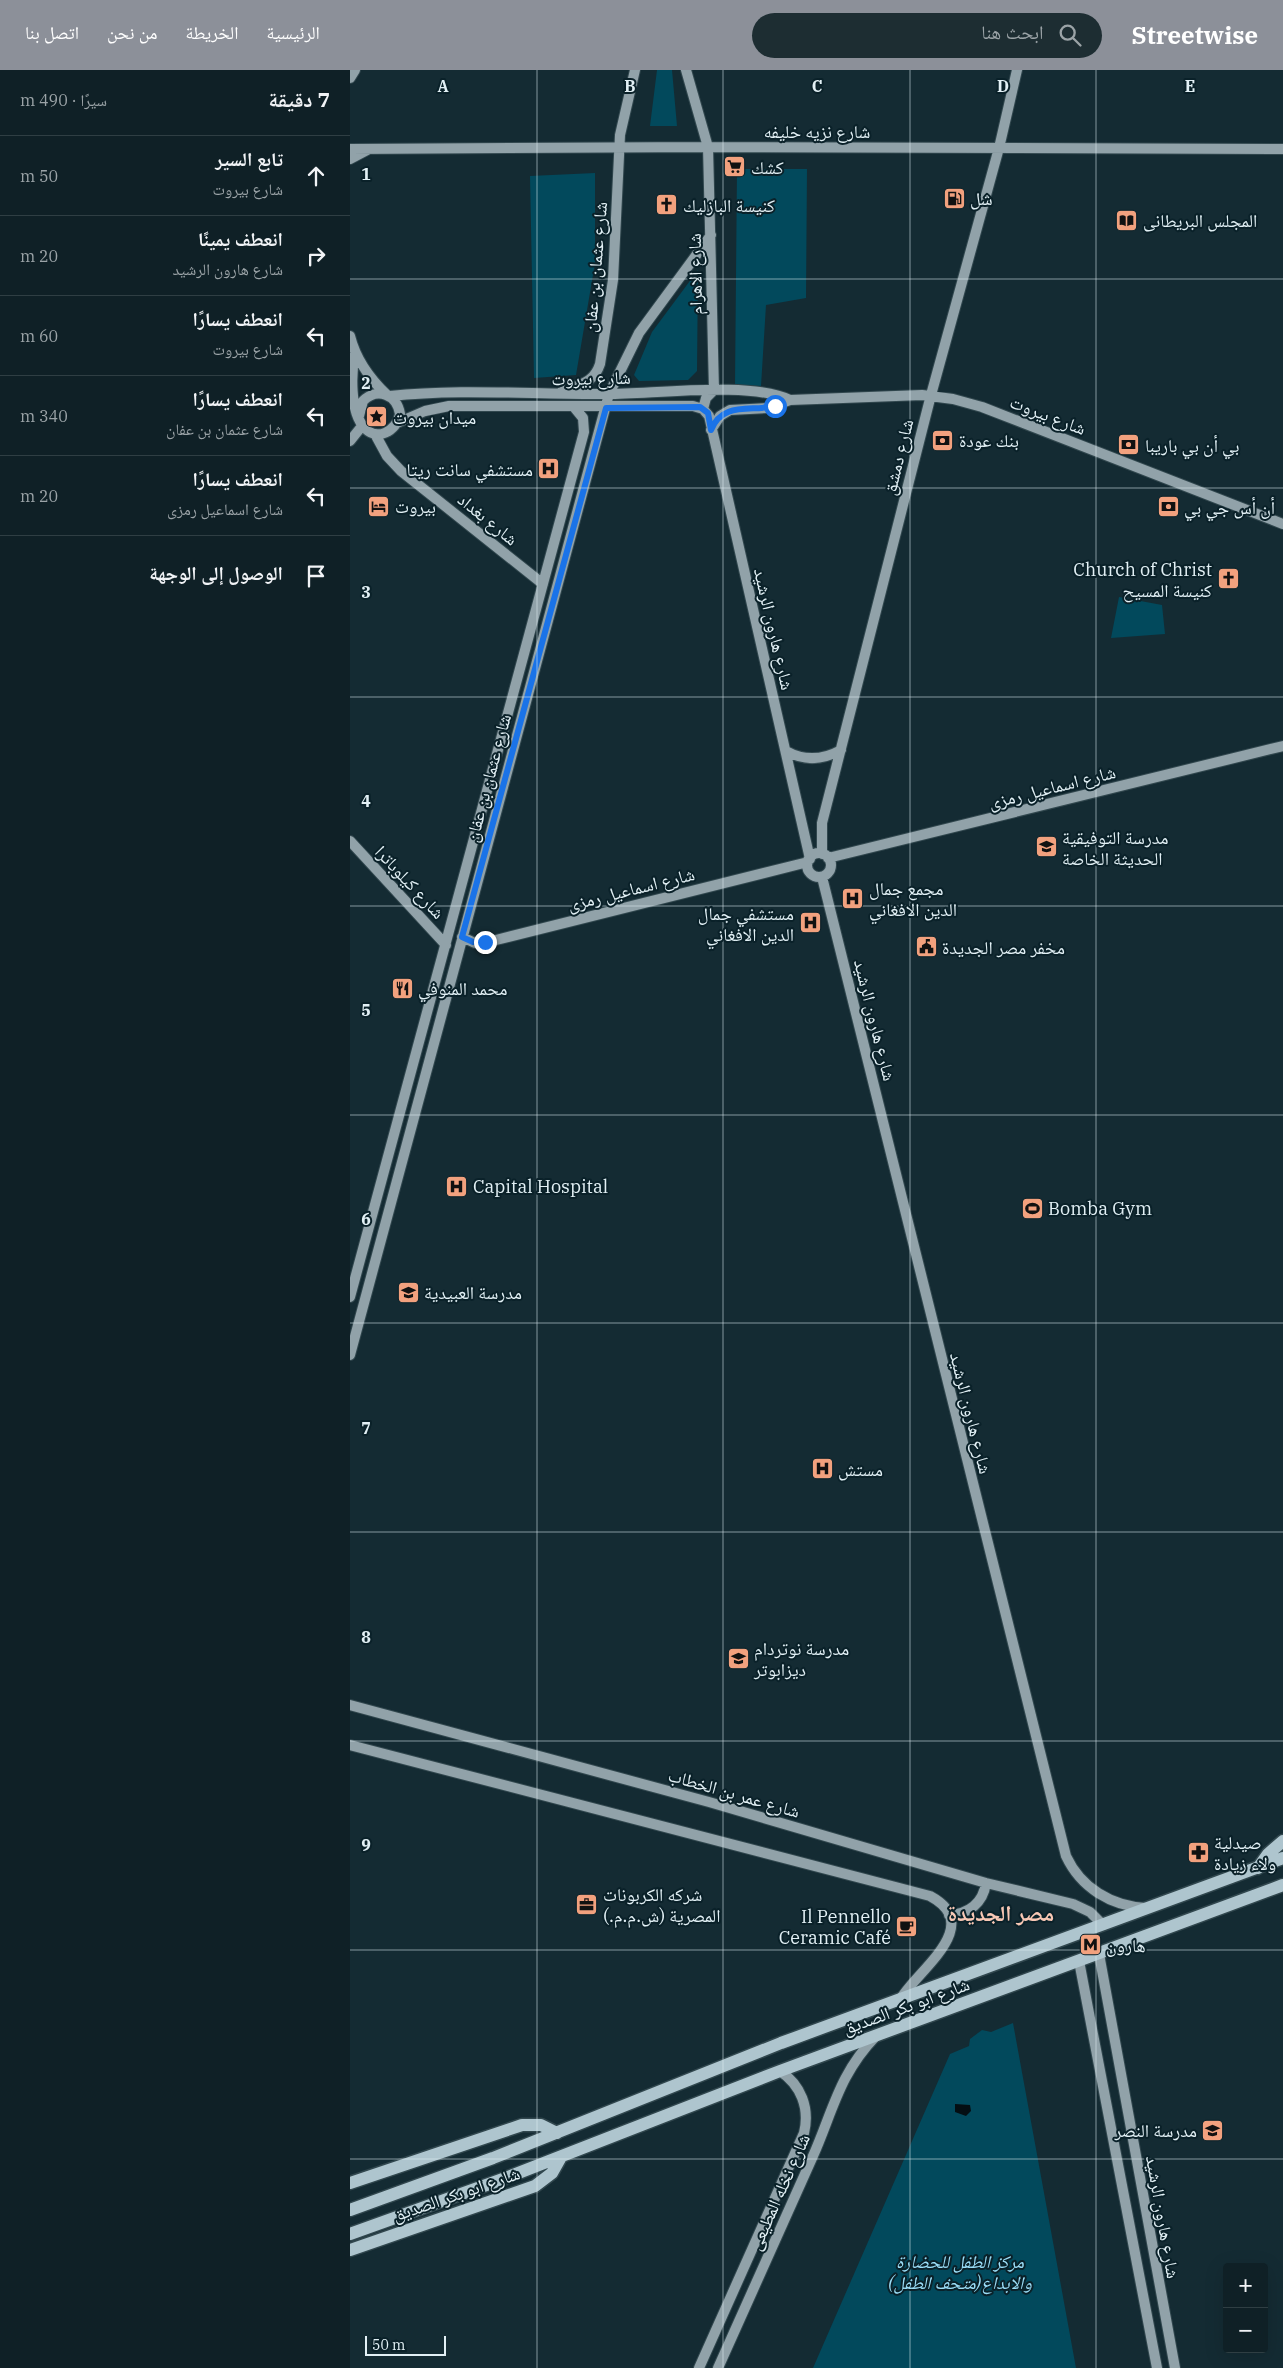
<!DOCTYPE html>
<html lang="ar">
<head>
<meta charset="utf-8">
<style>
	body { margin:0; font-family:"IBM Plex Serif","Noto Naskh Arabic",serif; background:#1d2d32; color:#f1f3f6; direction:rtl }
	.controls { position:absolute; right:15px; bottom:15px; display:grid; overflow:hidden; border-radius:5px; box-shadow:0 5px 20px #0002 }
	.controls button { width:45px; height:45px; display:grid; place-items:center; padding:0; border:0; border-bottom:1px solid #2f3e43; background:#0f2026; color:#f1f3f6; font:25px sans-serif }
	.scale { position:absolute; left:15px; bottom:12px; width:81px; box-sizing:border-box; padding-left:5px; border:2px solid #e2f0f5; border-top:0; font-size:14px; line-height:18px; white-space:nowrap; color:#e2f0f5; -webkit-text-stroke:4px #0a2129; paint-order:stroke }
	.stop { position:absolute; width:15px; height:15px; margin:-11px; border:4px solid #1a73e8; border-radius:50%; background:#fff }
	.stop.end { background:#1a73e8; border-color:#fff; box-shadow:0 1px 5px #0008 }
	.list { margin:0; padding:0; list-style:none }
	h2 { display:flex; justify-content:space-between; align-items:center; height:65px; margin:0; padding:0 20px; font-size:21px }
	h2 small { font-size:16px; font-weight:400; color:#9ba3a7 }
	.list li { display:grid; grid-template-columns:32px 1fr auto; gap:15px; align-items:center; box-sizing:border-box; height:80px; padding:0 20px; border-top:1px solid #2f3e43 }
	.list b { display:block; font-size:19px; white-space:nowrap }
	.list p { margin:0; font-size:16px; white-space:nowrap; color:#9ba3a7 }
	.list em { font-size:16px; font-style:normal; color:#9ba3a7 }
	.icon { flex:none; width:28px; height:28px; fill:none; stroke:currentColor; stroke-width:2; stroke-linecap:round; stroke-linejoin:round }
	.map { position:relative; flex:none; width:933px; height:2298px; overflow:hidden; direction:ltr }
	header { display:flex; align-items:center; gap:30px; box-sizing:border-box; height:70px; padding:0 25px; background:#8c9099; color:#fff }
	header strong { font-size:24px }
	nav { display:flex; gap:28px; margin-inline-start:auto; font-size:18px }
	.search { width:350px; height:45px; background:#1d2d32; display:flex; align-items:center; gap:12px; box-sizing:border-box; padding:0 18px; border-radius:28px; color:#9ba3a7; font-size:19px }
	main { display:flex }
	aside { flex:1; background:#0f2026 }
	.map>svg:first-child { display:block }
</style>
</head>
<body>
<header>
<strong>Streetwise</strong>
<div class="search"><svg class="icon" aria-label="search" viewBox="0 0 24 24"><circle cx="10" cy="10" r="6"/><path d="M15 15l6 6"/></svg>ابحث هنا</div>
<nav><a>الرئيسية</a><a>الخريطة</a><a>من نحن</a><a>اتصل بنا</a></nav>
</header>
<main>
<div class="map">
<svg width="933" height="2298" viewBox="0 0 933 2298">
	<rect width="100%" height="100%" fill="#142b33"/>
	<path fill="#02495c" d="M 307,0 L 322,0 L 327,56 L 300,56 Z
		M 387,99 L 457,99 L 456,228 L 416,235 L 411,316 L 385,315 Z
		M 245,103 L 245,193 L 226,305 L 184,308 L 180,106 Z
		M 348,200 L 347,301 L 338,310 L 289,311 L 284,305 L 302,262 Z
		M 769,527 L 812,535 L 815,564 L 761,568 Z
		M 663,1953 L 726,2298 L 463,2298 L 600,1984 L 619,1976 L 620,1969 L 632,1960 L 641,1962 Z"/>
	<path fill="#040e13" d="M 605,2034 L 620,2035 L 621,2041 L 616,2046 L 605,2042 Z"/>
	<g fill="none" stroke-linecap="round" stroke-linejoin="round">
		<defs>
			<path id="secondary" d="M 336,0 L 358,77 L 364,320 L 356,328 L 353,339
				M 0,8 L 5,0
				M 0,79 L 358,77 L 933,79
				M 0,89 L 19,79
				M 0,266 C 6,290 19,308 37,325
				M 5,284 C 1,303 0,340 13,356 C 26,373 47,361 50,344 C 47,324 27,317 13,331 L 9,346
				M 210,323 C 228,314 243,315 250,294 L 263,210 L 270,65 L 285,0
				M 40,326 C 112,318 186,325 258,324 C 303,324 402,311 440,330
				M 353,339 L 359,346 L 460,789
				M 47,353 L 75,341 L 99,336 L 343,336 L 353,339
				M 361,360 L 370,346 L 380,340 L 418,338 L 440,330 L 572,325 L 603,329 L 632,337 L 933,454
				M 25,364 L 37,386 L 51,401 L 193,514
				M 0,371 L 12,356
				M 436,681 C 454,691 473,690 491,680
				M 0,771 L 96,875
				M457 795a12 12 0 1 1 24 0a12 12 0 1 1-24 0Z
				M 472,784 L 472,753 L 581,325 L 649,78 L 667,0
				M 478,788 L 933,676
				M 472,807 L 716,1786 C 731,1818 761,1836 796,1838
				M 112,867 L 125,873 L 138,872 L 458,792
				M 0,1227 L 234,362 L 233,348 L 224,337
				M 0,1285 L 259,324 L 289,263 L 361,165
				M 0,1635 L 359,1732 L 636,1813 L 723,1834 L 740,1842 L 753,1855
				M 0,1675 L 580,1826 C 636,1856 566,1901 550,1930
				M 599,1845 C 619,1844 633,1833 636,1813
				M 749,1884 L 825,2298
				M 729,1891 L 807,2298
				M 349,2298 L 454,2063 C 460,2038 451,2015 430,2001
				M 368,2298 C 400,2227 431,2157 463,2086 C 483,2041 489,2004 526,1966"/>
			<path id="primary" d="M 908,1798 L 918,1784 L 933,1771
				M 0,2113 L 172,2055 L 191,2055 L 207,2063
				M 0,2140 L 143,2088 L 431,1973 L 933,1788
				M 0,2164 L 153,2109 L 430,2001 L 933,1815
				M 0,2180 L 185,2116 L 202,2103 L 211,2087"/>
		</defs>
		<use href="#secondary" stroke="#31474e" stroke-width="12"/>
		<use href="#primary" stroke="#31474e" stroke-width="15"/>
		<use href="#secondary" stroke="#91a2a9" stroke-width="10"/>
		<use href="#primary" stroke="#aec5ce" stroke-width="12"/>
	</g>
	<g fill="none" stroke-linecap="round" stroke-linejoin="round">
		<path stroke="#1a73e8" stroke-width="6" d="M 135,872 L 123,872 L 112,867 L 256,338 L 350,337 L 358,343 L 361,360 C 373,331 401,342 425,336"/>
	</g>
	<path fill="none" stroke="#e2f0f5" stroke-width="1" stroke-opacity="0.55" d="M 187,0 L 187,2298M 373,0 L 373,2298M 560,0 L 560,2298M 746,0 L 746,2298M 0,209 L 933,209M 0,418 L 933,418M 0,627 L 933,627M 0,836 L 933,836M 0,1045 L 933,1045M 0,1253 L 933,1253M 0,1462 L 933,1462M 0,1671 L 933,1671M 0,1880 L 933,1880M 0,2089 L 933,2089"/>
	<defs>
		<symbol id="supermarket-square" viewBox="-11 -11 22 22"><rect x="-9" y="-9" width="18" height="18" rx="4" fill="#f2a17e" stroke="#0a2129"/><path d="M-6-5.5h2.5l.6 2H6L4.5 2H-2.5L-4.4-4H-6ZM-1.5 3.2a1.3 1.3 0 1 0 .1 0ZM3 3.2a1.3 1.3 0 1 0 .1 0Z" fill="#111"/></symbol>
		<symbol id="fuel-square" viewBox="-11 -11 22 22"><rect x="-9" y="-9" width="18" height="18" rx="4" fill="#f2a17e" stroke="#0a2129"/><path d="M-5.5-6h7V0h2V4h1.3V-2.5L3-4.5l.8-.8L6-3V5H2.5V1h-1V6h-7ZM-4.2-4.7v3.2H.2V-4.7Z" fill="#111"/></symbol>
		<symbol id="church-square" viewBox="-11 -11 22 22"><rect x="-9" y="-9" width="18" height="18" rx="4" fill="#f2a17e" stroke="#0a2129"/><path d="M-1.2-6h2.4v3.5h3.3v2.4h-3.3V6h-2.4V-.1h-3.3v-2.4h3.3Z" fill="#111"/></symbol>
		<symbol id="library-square" viewBox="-11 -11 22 22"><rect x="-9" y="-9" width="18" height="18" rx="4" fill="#f2a17e" stroke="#0a2129"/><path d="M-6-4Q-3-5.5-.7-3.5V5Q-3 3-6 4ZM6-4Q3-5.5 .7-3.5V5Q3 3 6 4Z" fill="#111"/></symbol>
		<symbol id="sight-square" viewBox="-11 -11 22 22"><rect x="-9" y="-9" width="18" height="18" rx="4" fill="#f2a17e" stroke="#0a2129"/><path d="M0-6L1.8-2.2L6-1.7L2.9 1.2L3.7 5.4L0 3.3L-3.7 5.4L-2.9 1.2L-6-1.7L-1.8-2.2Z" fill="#111"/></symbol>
		<symbol id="bank-square" viewBox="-11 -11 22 22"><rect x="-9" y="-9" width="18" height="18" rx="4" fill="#f2a17e" stroke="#0a2129"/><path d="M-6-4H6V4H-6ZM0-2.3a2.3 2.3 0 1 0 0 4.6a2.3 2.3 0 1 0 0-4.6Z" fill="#111"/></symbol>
		<symbol id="hospital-square" viewBox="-11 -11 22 22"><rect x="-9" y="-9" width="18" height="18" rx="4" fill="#f2a17e" stroke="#0a2129"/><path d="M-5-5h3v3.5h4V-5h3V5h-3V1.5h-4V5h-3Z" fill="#111"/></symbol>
		<symbol id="hotel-square" viewBox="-11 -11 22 22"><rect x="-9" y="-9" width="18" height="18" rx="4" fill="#f2a17e" stroke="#0a2129"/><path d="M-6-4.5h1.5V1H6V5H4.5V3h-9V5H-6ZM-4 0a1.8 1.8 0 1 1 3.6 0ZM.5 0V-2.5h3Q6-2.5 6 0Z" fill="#111"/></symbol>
		<symbol id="school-square" viewBox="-11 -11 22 22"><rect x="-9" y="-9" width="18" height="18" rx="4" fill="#f2a17e" stroke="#0a2129"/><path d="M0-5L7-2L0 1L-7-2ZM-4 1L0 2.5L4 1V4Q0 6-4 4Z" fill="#111"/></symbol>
		<symbol id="civic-square" viewBox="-11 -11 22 22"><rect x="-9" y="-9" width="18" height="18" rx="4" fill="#f2a17e" stroke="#0a2129"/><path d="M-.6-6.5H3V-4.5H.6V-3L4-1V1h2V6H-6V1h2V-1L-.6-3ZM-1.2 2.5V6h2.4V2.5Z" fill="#111"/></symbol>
		<symbol id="restaurant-square" viewBox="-11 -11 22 22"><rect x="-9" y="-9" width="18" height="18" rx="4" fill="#f2a17e" stroke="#0a2129"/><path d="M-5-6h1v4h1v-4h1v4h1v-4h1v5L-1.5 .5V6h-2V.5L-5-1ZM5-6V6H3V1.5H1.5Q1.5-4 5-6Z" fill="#111"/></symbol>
		<symbol id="stadium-square" viewBox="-11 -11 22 22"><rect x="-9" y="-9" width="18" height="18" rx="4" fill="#f2a17e" stroke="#0a2129"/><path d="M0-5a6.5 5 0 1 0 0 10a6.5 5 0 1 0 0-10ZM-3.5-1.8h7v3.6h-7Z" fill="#111"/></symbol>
		<symbol id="pharmacy-square" viewBox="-11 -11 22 22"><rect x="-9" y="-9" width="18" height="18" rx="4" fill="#f2a17e" stroke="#0a2129"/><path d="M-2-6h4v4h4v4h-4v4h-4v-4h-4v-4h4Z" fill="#111"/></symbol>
		<symbol id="office-square" viewBox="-11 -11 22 22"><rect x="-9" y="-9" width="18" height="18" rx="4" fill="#f2a17e" stroke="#0a2129"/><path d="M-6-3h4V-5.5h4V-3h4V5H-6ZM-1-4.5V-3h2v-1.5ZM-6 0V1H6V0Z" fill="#111"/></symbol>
		<symbol id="cafe-square" viewBox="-11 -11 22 22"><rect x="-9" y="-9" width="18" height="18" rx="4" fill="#f2a17e" stroke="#0a2129"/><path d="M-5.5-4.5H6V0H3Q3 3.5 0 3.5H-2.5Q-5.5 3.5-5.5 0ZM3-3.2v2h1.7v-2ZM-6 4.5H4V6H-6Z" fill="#111"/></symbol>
		<symbol id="metro-square" viewBox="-11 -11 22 22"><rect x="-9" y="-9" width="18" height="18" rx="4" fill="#f2a17e" stroke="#0a2129"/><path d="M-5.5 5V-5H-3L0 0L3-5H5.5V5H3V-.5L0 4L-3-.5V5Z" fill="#111"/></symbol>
	</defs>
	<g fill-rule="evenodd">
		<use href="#supermarket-square" x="372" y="84" width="25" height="25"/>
		<use href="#fuel-square" x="592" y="116" width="25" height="25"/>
		<use href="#church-square" x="304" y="122" width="25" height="25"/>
		<use href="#library-square" x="764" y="138" width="25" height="25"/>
		<use href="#sight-square" x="14" y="334" width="25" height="25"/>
		<use href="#bank-square" x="580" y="358" width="25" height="25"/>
		<use href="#bank-square" x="766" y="362" width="25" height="25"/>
		<use href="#hospital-square" x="186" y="386" width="25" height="25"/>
		<use href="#hotel-square" x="16" y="424" width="25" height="25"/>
		<use href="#bank-square" x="806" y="424" width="25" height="25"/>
		<use href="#church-square" x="866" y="496" width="25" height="25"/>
		<use href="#school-square" x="684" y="764" width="25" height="25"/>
		<use href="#hospital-square" x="490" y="816" width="25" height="25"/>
		<use href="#hospital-square" x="448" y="840" width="25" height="25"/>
		<use href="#civic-square" x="564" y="864" width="25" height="25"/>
		<use href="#restaurant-square" x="40" y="906" width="25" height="25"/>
		<use href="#hospital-square" x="94" y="1104" width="25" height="25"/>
		<use href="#stadium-square" x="670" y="1126" width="25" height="25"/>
		<use href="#school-square" x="46" y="1210" width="25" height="25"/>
		<use href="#hospital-square" x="460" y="1386" width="25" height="25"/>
		<use href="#school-square" x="376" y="1576" width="25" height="25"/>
		<use href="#pharmacy-square" x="836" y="1770" width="25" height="25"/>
		<use href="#office-square" x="224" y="1822" width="25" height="25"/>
		<use href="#cafe-square" x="544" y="1844" width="25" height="25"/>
		<use href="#metro-square" x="728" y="1862" width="25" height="25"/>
		<use href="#school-square" x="850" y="2048" width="25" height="25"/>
	</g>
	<g text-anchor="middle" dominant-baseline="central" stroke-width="4" stroke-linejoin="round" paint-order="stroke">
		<g font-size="18" fill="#e2f0f5" stroke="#0a2129">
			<text x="467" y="61">شارع نزيه خليفه</text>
			<text transform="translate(245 197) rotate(-85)">شارع عثمان بن عفان</text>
			<text transform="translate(345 204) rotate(-91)">شارع الاهرام</text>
			<text transform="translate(241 308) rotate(-1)">شارع بيروت</text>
			<text transform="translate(698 345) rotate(21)">شارع بيروت</text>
			<text transform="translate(548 387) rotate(-76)">شارع دمشق</text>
			<text transform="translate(138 449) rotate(39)">شارع بغداد</text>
			<text transform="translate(424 559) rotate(77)">شارع هارون الرشيد</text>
			<text transform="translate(138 708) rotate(-75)">شارع عثمان بن عفان</text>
			<text transform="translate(702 717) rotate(-14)">شارع اسماعيل رمزى</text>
			<text transform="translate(60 812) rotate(47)">شارع كيلوباترا</text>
			<text transform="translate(281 819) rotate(-14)">شارع اسماعيل رمزى</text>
			<text transform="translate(525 950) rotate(76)">شارع هارون الرشيد</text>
			<text transform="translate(621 1343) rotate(76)">شارع هارون الرشيد</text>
			<text transform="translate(384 1723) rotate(16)">شارع عمر بن الخطاب</text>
			<text transform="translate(556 1936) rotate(-20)">شارع ابو بكر الصديق</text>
			<text transform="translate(429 2122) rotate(-66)">شارع نخله المطيعى</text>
			<text transform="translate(106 2124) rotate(-19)">شارع ابو بكر الصديق</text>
			<text transform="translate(813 2147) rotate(80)">شارع هارون الرشيد</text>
		</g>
		<g font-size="18" fill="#e2f0f5" stroke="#0a2129" text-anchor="start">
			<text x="401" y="97">كشك</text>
			<text x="620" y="128">شل</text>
			<text x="333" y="135">كنيسة البازليك</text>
			<text x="793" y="150">المجلس البريطانى</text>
			<text x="43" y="347">ميدان بيروت</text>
			<text x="609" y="370">بنك عودة</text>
			<text x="795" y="375">بي أن بي باريبا</text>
			<text x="183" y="399" text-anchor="end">مستشفي سانت ريتا</text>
			<text x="45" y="436">بيروت</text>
			<text x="834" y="437">أن أس جي بي</text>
			<text x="862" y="499" text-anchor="end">Church of Christ<tspan x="862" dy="21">كنيسة المسيح</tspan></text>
			<text x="712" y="767">مدرسة التوفيقية<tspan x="712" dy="21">الحديثة الخاصة</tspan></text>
			<text x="519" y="818">مجمع جمال<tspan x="519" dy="21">الدين الافغاني</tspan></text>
			<text x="444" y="843" text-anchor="end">مستشفي جمال<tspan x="444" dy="21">الدين الافغاني</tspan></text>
			<text x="592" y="877">مخفر مصر الجديدة</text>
			<text x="68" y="918">محمد المنوفي</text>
			<text x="123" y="1116">Capital Hospital</text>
			<text x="698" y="1138">Bomba Gym</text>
			<text x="74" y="1222">مدرسة العبيدية</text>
			<text x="488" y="1399">مستش</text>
			<text x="404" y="1578">مدرسة نوتردام<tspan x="404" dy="21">ديزابوتر</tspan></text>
			<text x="864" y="1772">صيدلية<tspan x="864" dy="21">ولاء زيادة</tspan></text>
			<text x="253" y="1824">شركه الكربونات<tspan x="253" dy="21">المصرية (ش.م.م.)</tspan></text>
			<text x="541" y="1846" text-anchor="end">Il Pennello<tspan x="541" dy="21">Ceramic Café</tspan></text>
			<text x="756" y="1875">هارون</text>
			<text x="847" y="2060" text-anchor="end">مدرسة النصر</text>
		</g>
		<g font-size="18" font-style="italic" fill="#9bdef8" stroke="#0a2129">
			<text x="610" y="2191">مركز الطفل للحضارة<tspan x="610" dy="21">والابداع(متحف الطفل)</tspan></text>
		</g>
		<g font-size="22" font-weight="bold" fill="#f8c8b5" stroke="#0a2129">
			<text x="651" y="1842">مصر الجديدة</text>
		</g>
	</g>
	<g font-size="16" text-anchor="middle" font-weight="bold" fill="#e2f0f5" stroke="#0a2129" stroke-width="4" stroke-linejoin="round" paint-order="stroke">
		<text x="93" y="22">A</text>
		<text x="280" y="22">B</text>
		<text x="467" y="22">C</text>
		<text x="653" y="22">D</text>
		<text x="840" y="22">E</text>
		<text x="16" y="110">1</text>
		<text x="16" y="319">2</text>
		<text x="16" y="528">3</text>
		<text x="16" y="737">4</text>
		<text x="16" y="946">5</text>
		<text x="16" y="1155">6</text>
		<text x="16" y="1364">7</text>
		<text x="16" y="1573">8</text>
		<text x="16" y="1781">9</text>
	</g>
</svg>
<div class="controls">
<button>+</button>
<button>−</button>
</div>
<div class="scale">50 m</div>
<div class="stop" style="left:425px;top:336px"></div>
<div class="stop end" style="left:135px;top:872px"></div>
</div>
<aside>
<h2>7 دقيقة<small>سيرًا · 490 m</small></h2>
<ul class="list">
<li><svg class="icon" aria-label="ahead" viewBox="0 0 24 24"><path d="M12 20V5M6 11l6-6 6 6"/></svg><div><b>تابع السير</b><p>شارع بيروت</p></div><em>50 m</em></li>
<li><svg class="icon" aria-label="right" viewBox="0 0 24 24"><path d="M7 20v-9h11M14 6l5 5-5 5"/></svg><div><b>انعطف يمينًا</b><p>شارع هارون الرشيد</p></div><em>20 m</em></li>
<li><svg class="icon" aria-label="left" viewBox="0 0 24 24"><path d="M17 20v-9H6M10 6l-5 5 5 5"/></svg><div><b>انعطف يسارًا</b><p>شارع بيروت</p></div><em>60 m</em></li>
<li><svg class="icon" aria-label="left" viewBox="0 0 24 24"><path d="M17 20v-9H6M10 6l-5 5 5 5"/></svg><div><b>انعطف يسارًا</b><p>شارع عثمان بن عفان</p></div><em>340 m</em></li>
<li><svg class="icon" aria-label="left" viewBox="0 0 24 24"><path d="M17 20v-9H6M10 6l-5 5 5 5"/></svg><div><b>انعطف يسارًا</b><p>شارع اسماعيل رمزى</p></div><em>20 m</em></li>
<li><svg class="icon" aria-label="arrive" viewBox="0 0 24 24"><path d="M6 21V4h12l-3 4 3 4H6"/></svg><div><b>الوصول إلى الوجهة</b></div></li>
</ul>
</aside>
</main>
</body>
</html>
